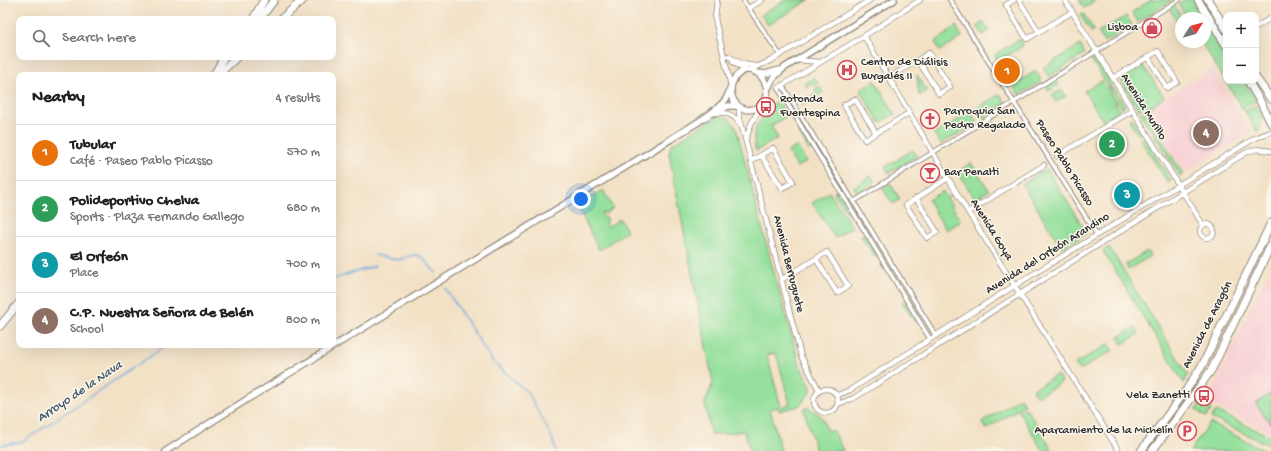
<!DOCTYPE html>
<html lang="en">
<head>
<meta charset="utf-8">
<style>
	body { margin:0; font-family:"Gochi Hand",sans-serif; background:#f6f6f6; color:#202124 }
	.controls { position:absolute; right:12px; top:12px; display:grid; overflow:hidden; border-radius:8px; box-shadow:0 4px 16px #0002 }
	.controls button { width:36px; height:36px; display:grid; place-items:center; padding:0; border:0; border-bottom:1px solid #e0e0e0; background:#fff; color:#202124; font:20px sans-serif }
	.compass { position:absolute; left:1175px; top:12px; width:36px; height:36px; border-radius:50%; background:#fff; box-shadow:0 4px 16px #0002; rotate:53deg }
	.you { position:absolute; left:581px; top:199px; width:14px; height:14px; margin:-10px; border:3px solid #fff; border-radius:50%; background:#1a73e8; box-shadow:0 0 0 6px #1a73e833 }
	.badge { display:grid; place-items:center; width:26px; height:26px; border-radius:50%; background:#d1495b; color:#fff; font-size:13px; font-weight:700 }
	.pin { position:absolute; translate:-50% -50%; border:2px solid #fff; box-shadow:0 1px 4px #0006 }
	.list { margin:0; padding:0; list-style:none }
	h2 { display:flex; justify-content:space-between; align-items:center; height:52px; margin:0; padding:0 16px; font-size:17px }
	h2 small { font-size:13px; font-weight:400; color:#757577 }
	.list li { display:grid; grid-template-columns:26px 1fr auto; gap:12px; align-items:center; box-sizing:border-box; height:56px; padding:0 16px; border-top:1px solid #e0e0e0 }
	.list b { display:block; font-size:15px; white-space:nowrap }
	.list p { margin:0; font-size:13px; white-space:nowrap; color:#757577 }
	.list em { font-size:13px; font-style:normal; color:#757577 }
	.icon { flex:none; width:22px; height:22px; fill:none; stroke:currentColor; stroke-width:2; stroke-linecap:round; stroke-linejoin:round }
	.map { position:relative; flex:none; width:1271px; height:451px; overflow:hidden }
	.search { position:absolute; background:#fff; box-shadow:0 4px 16px #0002; left:16px; top:16px; width:320px; height:44px; display:flex; align-items:center; gap:10px; box-sizing:border-box; padding:0 14px; border-radius:8px; color:#757577; font-size:15px }
	.panel { position:absolute; background:#fff; box-shadow:0 4px 16px #0002; left:16px; top:72px; width:320px; height:276px; border-radius:8px }
	.map>svg:first-child { display:block }
</style>
</head>
<body>
<div class="map">
<svg width="1271" height="451" viewBox="0 0 1271 451">
	<rect width="100%" height="100%" fill="#fbf7ec"/>
	<filter id="ink" filterUnits="userSpaceOnUse"><feTurbulence type="fractalNoise" baseFrequency=".025" numOctaves="2"/><feDisplacementMap in="SourceGraphic" scale="8" xChannelSelector="R" yChannelSelector="G"/><feConvolveMatrix kernelMatrix="1 2 1 2 8 2 1 2 1" color-interpolation-filters="sRGB"/></filter>
	<filter id="wash" filterUnits="userSpaceOnUse"><feTurbulence type="fractalNoise" baseFrequency=".012" numOctaves="4" result="noise"/><feDisplacementMap in="SourceGraphic" scale="16" xChannelSelector="R" yChannelSelector="G"/><feGaussianBlur stdDeviation="0.9" result="paint"/><feColorMatrix in="noise" values="0 0 0 0 0 0 0 0 0 0 0 0 0 0 0 0 0 1.4 0 .05"/><feComposite in="paint" operator="in"/></filter>
	<g filter="url(#wash)">
		<rect width="100%" height="100%" fill="#f3e1c6"/>
		<path fill="#f7cfd2" d="M 1212,69 L 1251,132 L 1185,173 L 1145,110 Z
			M 1271,267 L 1271,433 L 1207,402 L 1256,297 Z"/>
		<path fill="#95e09c" stroke="#608664" fill-rule="evenodd" d="M 785,0 L 809,0 L 768,25 L 761,15 Z
			M 1079,0 L 1096,0 L 1084,8 Z
			M 1151,0 L 1171,0 L 1171,1 L 1138,22 L 1132,12 Z
			M 1183,0 L 1194,0 L 1205,18 L 1187,18 L 1178,4 Z
			M 1174,5 L 1182,18 L 1181,18 L 1181,27 L 1169,8 Z
			M 1083,13 L 1094,30 L 1091,32 L 1080,15 Z
			M 1126,16 L 1132,25 L 1104,42 L 1098,32 Z
			M 1205,18 L 1226,52 L 1226,81 L 1244,81 L 1256,100 L 1243,109 L 1201,42 L 1205,42 Z
			M 983,22 L 989,31 L 983,35 L 977,26 Z
			M 956,26 L 962,37 L 940,51 L 935,42 L 948,33 L 948,32 Z
			M 1019,39 L 1023,46 L 998,61 L 994,55 Z
			M 1080,45 L 1085,54 L 1049,77 L 1043,68 Z
			M 1093,54 L 1112,85 L 1110,87 L 1111,89 L 1114,88 L 1125,106 L 1122,108 L 1089,56 Z
			M 1142,64 L 1164,97 L 1146,109 L 1125,75 Z
			M 1036,71 L 1042,81 L 1019,95 L 1013,85 Z
			M 917,75 L 927,91 L 919,96 Z
			M 814,77 L 818,83 L 814,86 L 812,83 L 807,87 L 805,83 Z
			M 1054,78 L 1059,85 L 1049,91 L 1045,84 Z
			M 1125,79 L 1142,108 L 1139,111 L 1121,81 Z
			M 875,81 L 895,114 L 880,123 L 860,90 Z
			M 1102,81 L 1120,110 L 1103,121 L 1084,91 Z
			M 819,86 L 823,92 L 814,98 L 812,95 L 817,91 L 815,89 Z
			M 1061,90 L 1066,96 L 1056,102 L 1052,95 Z
			M 1000,94 L 1006,103 L 983,118 L 977,108 Z
			M 809,96 L 811,100 L 802,106 L 797,100 L 801,98 L 803,100 Z
			M 777,100 L 787,116 L 771,126 L 778,138 L 756,151 C 755,147 754,142 754,138 C 754,124 768,110 777,100 Z
			M 1256,105 C 1264,114 1263,122 1257,132 L 1245,111 Z
			M 1144,111 L 1154,127 L 1150,129 L 1140,113 Z
			M 971,112 L 977,123 L 941,144 L 934,134 Z
			M 721,116 L 729,118 L 736,127 L 770,258 L 800,366 L 811,387 L 811,392 L 799,406 L 779,411 L 778,407 L 770,409 L 781,451 L 750,451 L 744,431 L 711,435 L 705,403 L 713,383 L 669,154 L 671,144 L 675,142 L 715,118 ZM 776,353 L 790,404 L 781,407 L 767,355 Z
			M 1132,118 L 1141,133 L 1138,135 L 1129,120 Z
			M 1155,129 L 1183,174 L 1180,176 L 1152,131 Z
			M 801,132 L 812,149 L 809,150 L 799,133 Z
			M 1144,137 L 1171,181 L 1168,183 L 1140,139 Z
			M 797,146 L 806,162 L 797,167 L 788,152 Z
			M 913,150 L 917,156 L 889,173 L 885,167 Z
			M 971,163 L 989,190 L 975,199 L 958,172 Z
			M 1047,169 L 1087,233 L 1062,248 L 1022,184 Z
			M 871,176 L 875,182 L 858,193 L 854,187 Z
			M 890,183 L 900,199 L 893,204 L 882,188 Z
			M 603,190 L 613,208 L 605,214 L 604,212 L 601,213 L 604,218 L 606,217 L 608,220 L 605,222 L 608,227 L 620,219 L 627,231 L 599,250 L 577,205 Z
			M 837,190 L 850,211 L 847,213 L 834,192 Z
			M 943,191 L 961,221 L 946,230 L 928,200 Z
			M 829,192 L 852,227 L 835,238 L 812,203 Z
			M 864,234 L 877,256 L 875,257 L 861,236 Z
			M 1109,247 L 1188,375 L 1184,383 L 1103,251 Z
			M 1147,251 L 1150,256 L 1128,270 L 1126,264 Z
			M 909,297 L 922,316 L 919,318 L 907,298 Z
			M 904,300 L 917,320 L 914,321 L 902,302 Z
			M 1135,327 L 1139,334 L 1122,344 L 1118,337 Z
			M 1109,344 L 1113,350 L 1080,370 L 1075,364 Z
			M 1057,375 L 1062,382 L 1037,397 L 1032,390 Z
			M 1271,393 L 1271,424 L 1256,404 Z
			M 1020,398 L 1025,405 L 986,429 L 982,422 Z
			M 1201,402 L 1212,409 L 1206,417 L 1196,410 Z
			M 807,407 L 809,408 C 821,416 824,416 826,430 L 834,431 L 843,451 L 816,451 L 804,410 Z
			M 1026,408 L 1053,451 L 1043,451 L 1019,412 Z
			M 1216,411 L 1271,437 L 1271,446 L 1211,418 Z
			M 1210,423 L 1266,451 L 1190,451 Z"/>
		<g fill="none" stroke-linecap="round" stroke-linejoin="round">
			<path stroke="#6ca9de" stroke-width="1.5" d="M 375,255 L 398,260 L 413,255 L 421,256 L 436,273
				M 333,279 L 375,266
				M 445,288 L 493,362 L 528,393 L 551,435 L 556,451
				M 0,445 L 22,442 L 167,345"/>
		</g>
	</g>
	<g filter="url(#ink)">
		<g fill="none" stroke-linecap="round" stroke-linejoin="round">
			<defs>
				<path id="pedestrian" d="M 743,0 L 780,55
					M 950,0 L 1097,235
					M 782,85 L 936,336
					M 778,88 L 930,339
					M 853,202 L 1179,0"/>
				<path id="minor" d="M 717,0 L 715,19 L 731,86
					M 1014,0 L 1006,5 L 1027,39 L 1072,12
					M 1019,0 L 1039,32
					M 1065,0 L 1203,225
					M 749,8 L 762,0
					M 1256,27 L 1271,18
					M 864,36 L 968,212 L 1119,451
					M 728,56 L 742,64 L 756,66
					M 798,60 L 820,62
					M 733,62 L 745,70
					M 750,70 L 772,60 L 870,0
					M 889,78 L 929,53 L 950,87 L 939,94 L 918,60
					M 1113,78 L 1158,51 L 1177,82 L 1167,88 L 1148,57
					M 778,88 L 864,36 L 920,0
					M 739,107 L 739,115 L 801,356 L 819,390
					M 716,113 C 726,111 735,116 740,124
					M 876,133 L 855,99 L 844,105 L 865,140 L 909,113
					M 746,139 L 751,124 L 762,105
					M 1057,156 L 1133,110
					M 751,161 L 773,148 L 793,182 L 782,188 L 761,155
					M 916,198 L 937,232 L 927,238 L 906,205 L 948,178
					M 968,212 L 1044,165
					M1200 231a7 7 0 1 1 14 0a7 7 0 1 1-14 0Z
					M 781,280 L 827,252 L 848,286 L 837,293 L 816,259
					M814 401a12 12 0 1 1 24 0a12 12 0 1 1-24 0Z
					M 838,395 L 850,390 L 1014,286 L 1255,138 L 1271,132
					M 838,404 L 854,398 L 1247,152 L 1257,149 L 1271,151"/>
				<path id="tertiary" d="M 745,70 C 759,69 768,81 767,95 C 766,100 764,105 759,107 C 734,120 718,82 745,70 Z
					M 757,73 L 765,74 L 780,70
					M 767,90 L 773,78 L 784,68 L 894,0
					M 714,113 L 728,106 L 738,106
					M 166,451 L 246,400 L 671,139 C 686,129 716,113 726,99 C 728,96 729,91 731,87"/>
				<path id="trunk" d="M 1198,0 L 1226,45
					M 1208,0 L 1226,29
					M 253,19 L 264,0
					M 260,19 L 274,0
					M 281,19 L 303,0
					M 214,75 L 224,57
					M 218,75 L 237,57
					M 1256,78 L 1271,99
					M 1248,81 L 1260,101 L 1271,123
					M 0,326 L 19,303
					M 1141,451 L 1187,389 L 1203,364 L 1271,223
					M 1152,451 L 1180,414 L 1212,369 L 1271,245"/>
			</defs>
			<use href="#pedestrian" stroke="#8f8678" stroke-width="5.5"/>
			<use href="#minor" stroke="#8f8678" stroke-width="6"/>
			<use href="#tertiary" stroke="#8f8678" stroke-width="8"/>
			<use href="#trunk" stroke="#8f8678" stroke-width="9"/>
			<use href="#pedestrian" stroke="#fff" stroke-width="3.5"/>
			<use href="#minor" stroke="#fff" stroke-width="4.5"/>
			<use href="#tertiary" stroke="#fff" stroke-width="5.5"/>
			<use href="#trunk" stroke="#fff" stroke-width="7"/>
		</g>
	</g>
	<defs>
		<symbol id="shop-ring" viewBox="-11 -11 22 22"><circle r="9.5" fill="#fbf7ec" stroke="#d1495b" stroke-width="1.5"/><path d="M-5-2.5h2.3a2.7 3.5 0 0 1 5.4 0H5L5.5 6h-11ZM-1.5-2.5h3a1.5 2.3 0 0 0-3 0Z" fill="#d1495b"/></symbol>
		<symbol id="hospital-ring" viewBox="-11 -11 22 22"><circle r="9.5" fill="#fbf7ec" stroke="#d1495b" stroke-width="1.5"/><path d="M-5-5h3v3.5h4V-5h3V5h-3V1.5h-4V5h-3Z" fill="#d1495b"/></symbol>
		<symbol id="bus-ring" viewBox="-11 -11 22 22"><circle r="9.5" fill="#fbf7ec" stroke="#d1495b" stroke-width="1.5"/><path d="M-5-6H5V4H4V6H2V4H-2V6H-4V4H-5ZM-3.5-4V0h7V-4ZM-3.5 1.2v1.5H-2V1.2ZM2 1.2v1.5H3.5V1.2Z" fill="#d1495b"/></symbol>
		<symbol id="church-ring" viewBox="-11 -11 22 22"><circle r="9.5" fill="#fbf7ec" stroke="#d1495b" stroke-width="1.5"/><path d="M-1.2-6h2.4v3.5h3.3v2.4h-3.3V6h-2.4V-.1h-3.3v-2.4h3.3Z" fill="#d1495b"/></symbol>
		<symbol id="bar-ring" viewBox="-11 -11 22 22"><circle r="9.5" fill="#fbf7ec" stroke="#d1495b" stroke-width="1.5"/><path d="M-6-5H6L.8 .8V4.5H3.5V6h-7V4.5H-.8V.8Z" fill="#d1495b"/></symbol>
		<symbol id="parking-ring" viewBox="-11 -11 22 22"><circle r="9.5" fill="#fbf7ec" stroke="#d1495b" stroke-width="1.5"/><path d="M-3.5-5.5H1a3.5 3.5 0 0 1 0 7H-1V5.5H-3.5ZM-1-3.4V-.6H.8a1.4 1.4 0 0 0 0-2.8Z" fill="#d1495b"/></symbol>
	</defs>
	<g fill-rule="evenodd">
		<use href="#shop-ring" x="1141" y="17" width="22" height="22"/>
		<use href="#hospital-ring" x="836" y="59" width="22" height="22"/>
		<use href="#bus-ring" x="755" y="96" width="22" height="22"/>
		<use href="#church-ring" x="919" y="108" width="22" height="22"/>
		<use href="#bar-ring" x="919" y="162" width="22" height="22"/>
		<use href="#bus-ring" x="1193" y="385" width="22" height="22"/>
		<use href="#parking-ring" x="1176" y="420" width="22" height="22"/>
	</g>
	<g text-anchor="middle" dominant-baseline="central" stroke-width="3" stroke-linejoin="round" paint-order="stroke">
		<g font-size="12" fill="#2b2b2b" stroke="#fbf7ec" text-anchor="start">
			<text x="1138" y="28" text-anchor="end">Lisboa</text>
			<text x="861" y="63">Centro de Diálisis<tspan x="861" dy="14">Burgalés II</tspan></text>
			<text x="780" y="100">Rotonda<tspan x="780" dy="14">Fuentespina</tspan></text>
			<text x="944" y="112">Parroquia San<tspan x="944" dy="14">Pedro Regalado</tspan></text>
			<text x="944" y="173">Bar Penalti</text>
			<text x="1190" y="396" text-anchor="end">Vela Zanetti</text>
			<text x="1173" y="431" text-anchor="end">Aparcamiento de la Michelín</text>
		</g>
		<g font-size="12" fill="#2b2b2b" stroke="#fbf7ec">
			<text transform="translate(1143 107) rotate(58)">Avenida Murillo</text>
			<text transform="translate(1064 163) rotate(58)">Paseo Pablo Picasso</text>
			<text transform="translate(991 230) rotate(58)">Avenida Goya</text>
			<text transform="translate(1048 254) rotate(-32)">Avenida del Orfeón Arandino</text>
			<text transform="translate(788 264) rotate(76)">Avenida Berruguete</text>
			<text transform="translate(1208 325) rotate(-63)">Avenida de Aragón</text>
		</g>
		<g font-size="13" font-style="italic" fill="#42576a" stroke="#fbf7ec">
			<text transform="translate(80 392) rotate(-34)">Arroyo de la Nava</text>
		</g>
	</g>
</svg>
<div class="controls">
<button>+</button>
<button>−</button>
</div>
<svg class="compass" viewBox="-18 -18 36 36"><path d="M0-13l5 13h-10z" fill="#e53935"/><path d="M0 13l5-13h-10z" fill="#757577"/></svg>
<div class="you"></div>
<div class="pin badge" style="left:1007px;top:71px;background:#e8710a">1</div>
<div class="pin badge" style="left:1112px;top:144px;background:#2e9e5b">2</div>
<div class="pin badge" style="left:1127px;top:195px;background:#0f9aa8">3</div>
<div class="pin badge" style="left:1206px;top:133px;background:#8d6e63">4</div>
<div class="search"><svg class="icon" aria-label="search" viewBox="0 0 24 24"><circle cx="10" cy="10" r="6"/><path d="M15 15l6 6"/></svg>Search here</div>
<section class="panel">
<h2>Nearby<small>4 results</small></h2>
<ul class="list">
<li><span class="badge" style="background:#e8710a">1</span><div><b>Tubular</b><p>Café · Paseo Pablo Picasso</p></div><em>570 m</em></li>
<li><span class="badge" style="background:#2e9e5b">2</span><div><b>Polideportivo Chelva</b><p>Sports · Plaza Fernando Gallego</p></div><em>680 m</em></li>
<li><span class="badge" style="background:#0f9aa8">3</span><div><b>El Orfeón</b><p>Place</p></div><em>700 m</em></li>
<li><span class="badge" style="background:#8d6e63">4</span><div><b>C.P. Nuestra Señora de Belén</b><p>School</p></div><em>800 m</em></li>
</ul>
</section>
</div>
</body>
</html>
